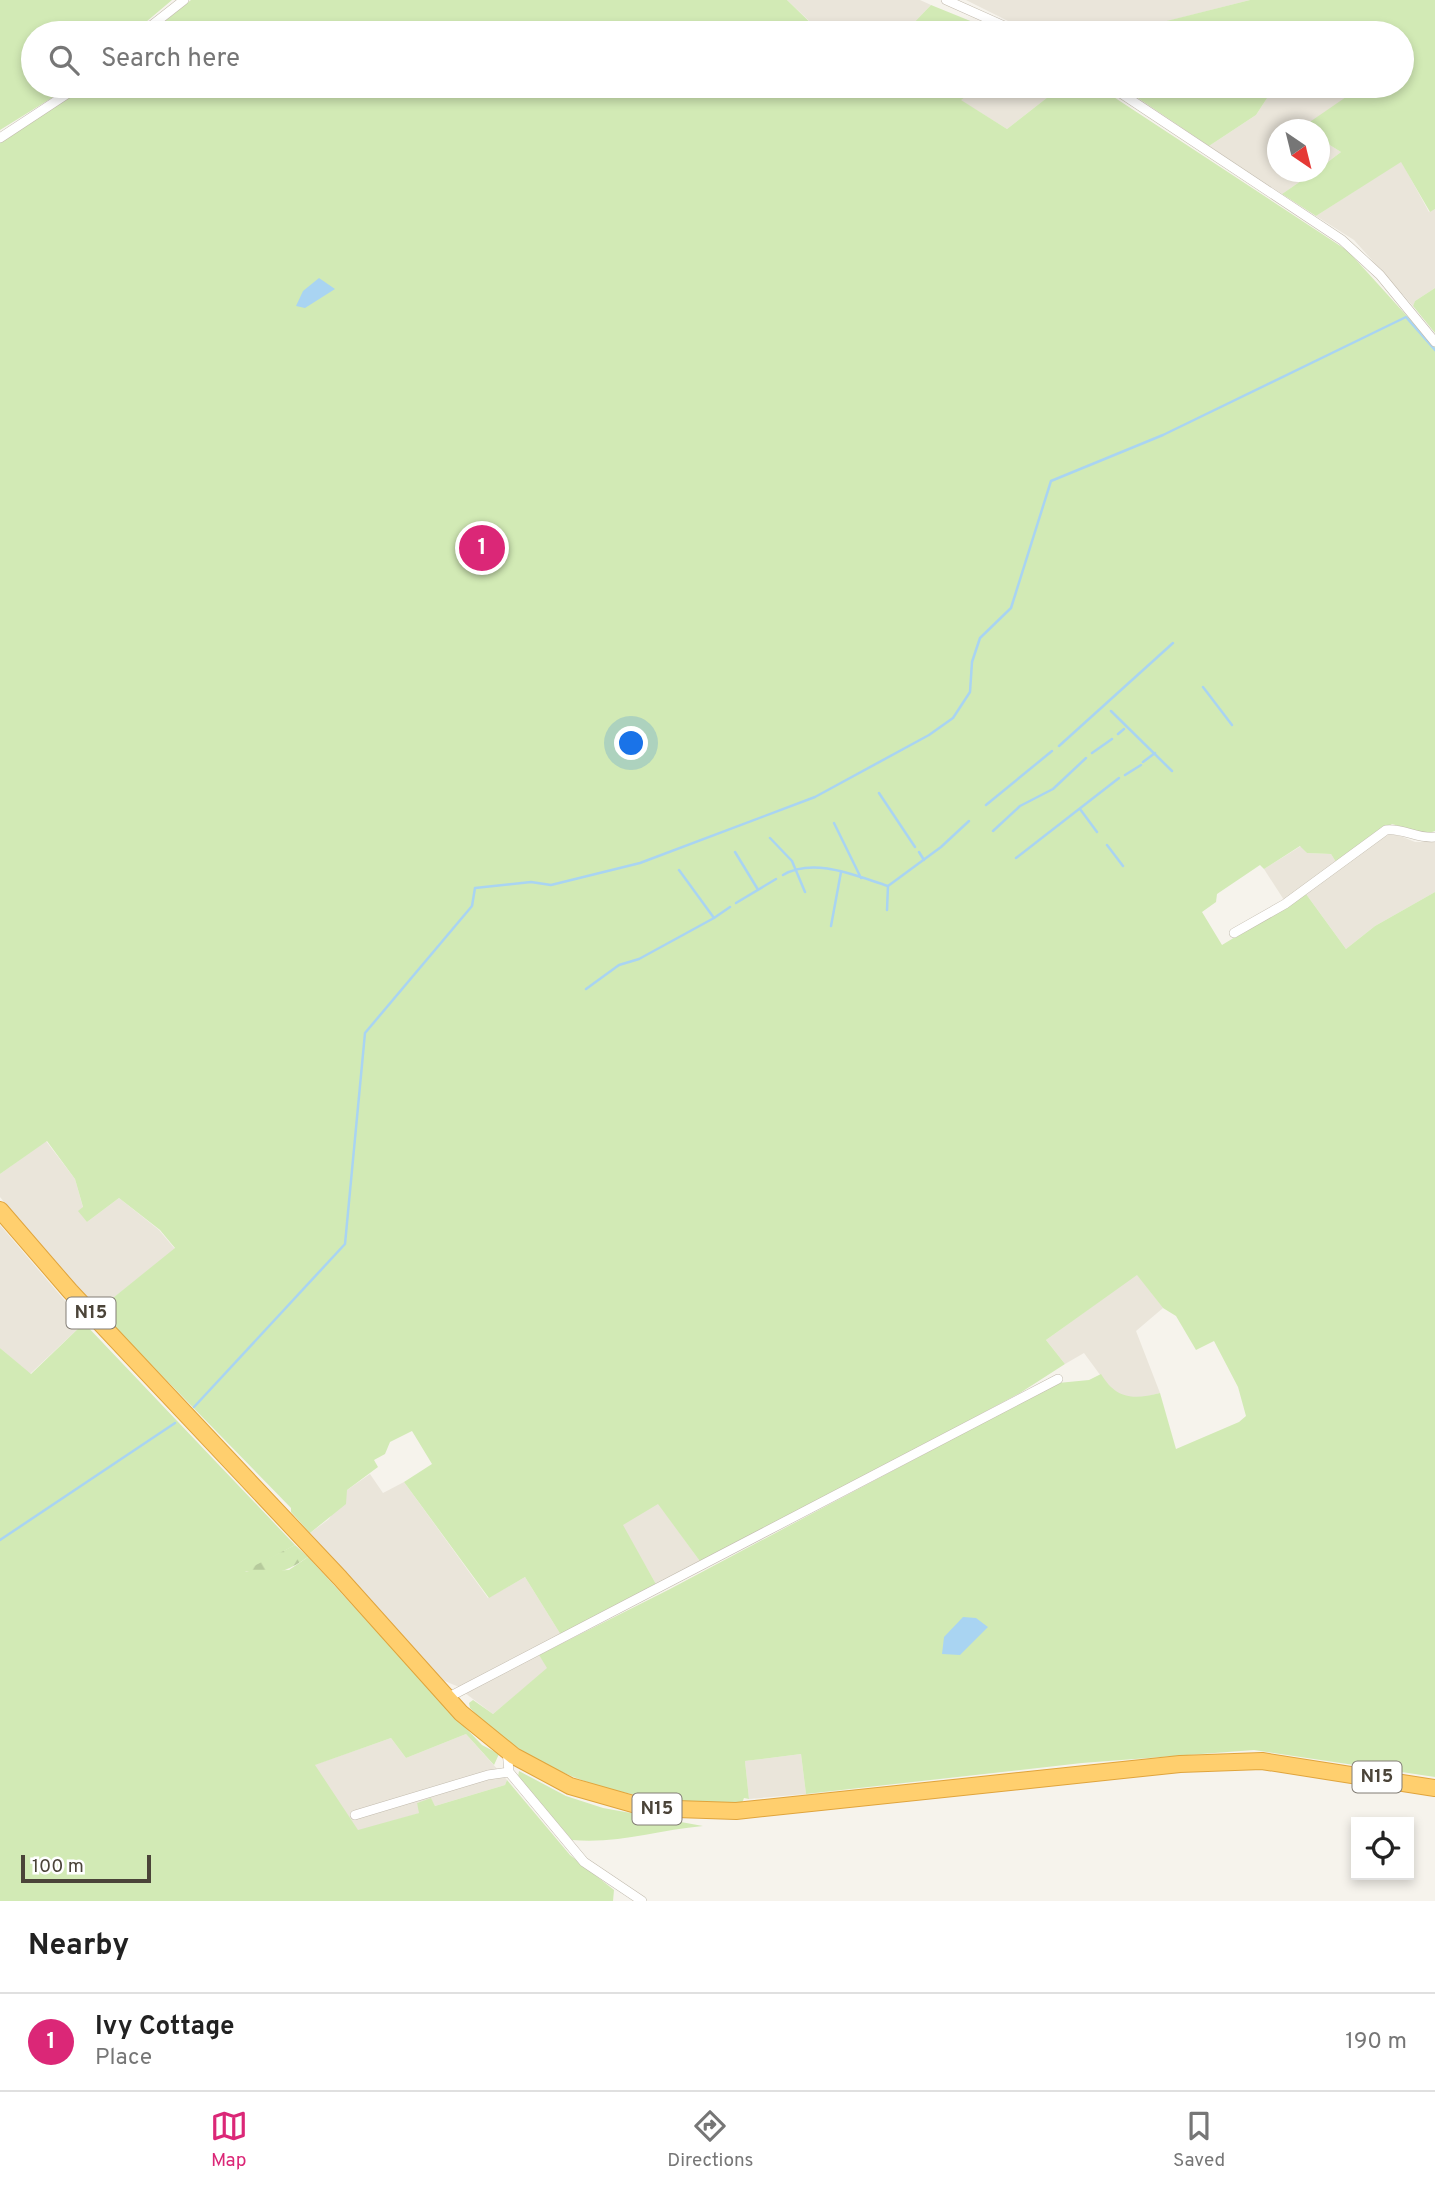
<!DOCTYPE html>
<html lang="en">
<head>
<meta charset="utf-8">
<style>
	body { margin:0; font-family:Overpass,sans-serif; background:#f2f2f2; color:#222 }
	.controls { position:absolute; right:21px; bottom:21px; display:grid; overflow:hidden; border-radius:0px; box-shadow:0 4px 10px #0003 }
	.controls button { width:63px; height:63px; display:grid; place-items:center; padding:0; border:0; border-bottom:2px solid #e0e0e0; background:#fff; color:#222; font:35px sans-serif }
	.compass { position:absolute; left:1267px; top:119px; width:63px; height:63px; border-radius:50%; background:#fff; box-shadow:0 4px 10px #0003; rotate:145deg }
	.scale { position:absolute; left:21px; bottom:18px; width:130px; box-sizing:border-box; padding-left:7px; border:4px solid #4b4439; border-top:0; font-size:19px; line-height:24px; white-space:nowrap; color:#4b4439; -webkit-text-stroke:5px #fff; paint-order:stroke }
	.you { position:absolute; left:632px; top:744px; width:24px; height:24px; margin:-18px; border:5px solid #fff; border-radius:50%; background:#1a73e8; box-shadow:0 0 0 10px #1a73e833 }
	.badge { display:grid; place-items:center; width:46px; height:46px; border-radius:50%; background:#db2777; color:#fff; font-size:23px; font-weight:700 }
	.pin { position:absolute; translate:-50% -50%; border:4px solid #fff; box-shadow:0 2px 7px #0006 }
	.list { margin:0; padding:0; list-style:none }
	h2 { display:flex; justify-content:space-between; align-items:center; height:91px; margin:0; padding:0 28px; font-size:30px }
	h2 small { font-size:23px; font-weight:400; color:#767676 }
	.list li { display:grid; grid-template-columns:46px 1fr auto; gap:21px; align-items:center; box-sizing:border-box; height:98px; padding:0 28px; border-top:2px solid #e0e0e0 }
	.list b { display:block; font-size:26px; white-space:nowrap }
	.list p { margin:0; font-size:23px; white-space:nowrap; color:#767676 }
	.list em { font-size:23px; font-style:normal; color:#767676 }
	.icon { flex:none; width:38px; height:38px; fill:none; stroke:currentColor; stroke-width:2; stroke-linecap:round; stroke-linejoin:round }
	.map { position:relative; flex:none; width:1435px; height:1901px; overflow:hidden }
	.search { position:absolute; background:#fff; box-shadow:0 4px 10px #0003; left:21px; right:21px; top:21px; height:77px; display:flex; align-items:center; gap:18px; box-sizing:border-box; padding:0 24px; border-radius:38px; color:#767676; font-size:26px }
	.sheet { height:189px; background:#fff }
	nav { display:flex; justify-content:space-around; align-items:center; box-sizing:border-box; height:98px; border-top:2px solid #e0e0e0; background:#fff; font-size:19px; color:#767676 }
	nav a { display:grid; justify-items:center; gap:4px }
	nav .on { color:#db2777 }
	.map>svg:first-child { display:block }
</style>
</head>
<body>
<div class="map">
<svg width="1435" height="1901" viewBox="0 0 1435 1901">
	<defs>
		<pattern id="forest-firs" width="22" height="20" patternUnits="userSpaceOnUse" patternTransform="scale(1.75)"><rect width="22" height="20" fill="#d2eab5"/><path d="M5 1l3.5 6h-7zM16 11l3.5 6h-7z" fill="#b6ca9c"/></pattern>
	</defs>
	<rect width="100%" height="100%" fill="#f6f3ec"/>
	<path fill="#eae5da" d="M 787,0 L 920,0 L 931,5 L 904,33 L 822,33 Z
		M 966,0 L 1250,0 L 1121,33 L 1032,33 Z
		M 979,86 L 1062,86 L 1007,129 L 960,100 Z
		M 1275,86 L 1362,86 L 1303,129 L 1278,130 L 1278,172 L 1314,172 L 1282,194 L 1209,146 L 1256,115 Z
		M 1320,139 L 1341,152 L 1320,168 Z
		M 1401,161 L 1429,212 L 1435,209 L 1435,288 L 1415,301 L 1413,306 L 1354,240 L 1316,216 Z
		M 1393,833 L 1415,842 L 1435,842 L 1435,892 L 1375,926 L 1346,949 L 1306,894 L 1381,838 Z
		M 1301,846 L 1307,853 L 1331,854 L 1336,862 L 1284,900 L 1264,869 Z
		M 46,1141 L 75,1179 L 87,1222 L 119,1198 L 159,1230 L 175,1249 L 98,1310 L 52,1261 L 0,1197 L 0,1174 Z
		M 0,1225 L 84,1323 L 30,1374 L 0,1348 Z
		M 1137,1274 L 1163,1308 L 1136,1331 L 1160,1393 L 1144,1397 L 1121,1397 L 1109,1387 L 1084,1353 L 1065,1364 L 1046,1340 Z
		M 370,1474 L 383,1493 L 404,1482 L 488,1598 L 525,1577 L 561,1635 L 459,1687 L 440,1679 L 310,1533 L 329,1519 L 347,1490 Z
		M 658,1503 L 702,1564 L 657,1586 L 622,1525 Z
		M 539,1655 L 548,1668 L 493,1714 L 465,1693 Z
		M 466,1734 L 507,1780 L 505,1785 L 435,1806 L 431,1799 L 417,1803 L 420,1813 L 358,1831 L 314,1765 L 391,1738 L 406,1758 Z
		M 801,1754 L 806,1794 L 749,1799 L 745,1761 Z"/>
	<path fill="#d2eab5" d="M 0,0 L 172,0 L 133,33 L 33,33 L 33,86 L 71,86 L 0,130 Z
		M 191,0 L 787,0 L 821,33 L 150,33 Z
		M 1250,0 L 1435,0 L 1435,209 L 1430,212 L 1401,162 L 1316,216 L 1282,194 L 1314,172 L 1320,172 L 1320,168 L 1341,152 L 1320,139 L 1320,130 L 1301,128 L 1362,86 L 1402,86 L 1402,33 L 1119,33 Z
		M 931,5 L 1000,33 L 904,33 Z
		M 85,86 L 979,86 L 961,100 L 1007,129 L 1062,86 L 1097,86 L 1348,251 L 1435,347 L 1435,831 L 1426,834 L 1392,824 L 1336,862 L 1331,854 L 1307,853 L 1300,846 L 1264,869 L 1260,865 L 1217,894 L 1216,902 L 1202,912 L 1222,945 L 1306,894 L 1346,949 L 1375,926 L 1435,892 L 1435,1777 L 1254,1750 L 1082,1763 L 806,1794 L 801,1754 L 745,1761 L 749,1799 L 744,1798 L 742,1803 C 640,1805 544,1784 470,1708 L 469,1703 L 473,1700 L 493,1714 L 547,1668 L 539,1655 L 670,1589 L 1058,1383 L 1089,1380 L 1101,1374 C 1116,1399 1133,1400 1160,1393 L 1176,1449 L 1239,1422 L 1246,1416 L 1238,1387 L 1214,1341 L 1196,1350 L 1176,1316 L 1163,1308 L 1137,1275 L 1046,1340 L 1065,1364 L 1020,1393 L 702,1564 L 658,1504 L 623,1525 L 657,1586 L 561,1635 L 525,1577 L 489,1598 L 404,1482 L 432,1464 L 412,1431 L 390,1442 L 385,1454 L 374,1460 L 378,1467 L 347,1490 L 346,1504 L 310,1533 L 291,1512 L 291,1508 L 98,1310 L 175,1248 L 160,1230 L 119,1198 L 87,1222 L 78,1211 L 83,1207 L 75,1179 L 47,1141 L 0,1174 L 0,143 Z
		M 1120,86 L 1275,86 L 1256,115 L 1209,146 Z
		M 1435,288 L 1435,333 L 1413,306 L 1415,301 Z
		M 84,1323 L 295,1545 L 245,1572 L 289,1570 L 308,1557 L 459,1721 L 482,1745 L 499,1754 L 494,1765 L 466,1734 L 406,1758 L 391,1738 L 315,1765 L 358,1830 L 419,1813 L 417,1803 L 431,1798 L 435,1806 L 505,1785 L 507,1780 L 570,1855 L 614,1890 L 613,1901 L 0,1901 L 0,1348 L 31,1374 Z
		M 519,1771 L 566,1796 L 603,1808 L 703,1826 C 657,1830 619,1844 572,1840 L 518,1777 Z"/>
	<path fill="url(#forest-firs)" d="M 295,1545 L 308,1557 C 284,1573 273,1577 244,1571 Z"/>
	<path fill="#a9d4f2" d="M 319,278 L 335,289 L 305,308 L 296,306 L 303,291 Z
		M 963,1617 L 976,1618 L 988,1627 L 960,1655 L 942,1654 L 944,1637 Z"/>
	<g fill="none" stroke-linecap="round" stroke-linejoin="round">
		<path stroke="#a9d4f2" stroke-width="2.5" d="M 1203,687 L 1232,725
			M 1111,711 L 1172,771
			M 1118,734 L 1124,729
			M 1059,746 L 1173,643
			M 1092,753 L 1112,739
			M 1143,762 L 1155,753
			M 1125,775 L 1141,765
			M 879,793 L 915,847
			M 986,805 L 1052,751
			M 1080,809 L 1097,832
			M 834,823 L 861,878
			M 993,831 L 1020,806 L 1053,789 L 1086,758
			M 770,838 L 792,861 L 805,892
			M 1107,845 L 1123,866
			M 735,852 L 757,888
			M 919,852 L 924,860
			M 1016,858 L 1119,778
			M 679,870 L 714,918 L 730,907
			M 783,875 C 814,857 856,876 888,886
			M 736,903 L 776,879
			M 887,910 L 888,886 L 941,847 L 969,821
			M 831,926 L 841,872
			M 586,989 L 619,965 L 639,959 L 714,918
			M 194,1407 L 345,1244 L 365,1033 L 472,906 L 475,888 L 531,882 L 551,885 L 640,863 L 815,797 L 929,735 L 953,718 L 970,692 L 972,662 L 980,638 L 1011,608 L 1051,481 L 1163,435 L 1406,317 L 1435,350
			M 0,1540 L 175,1423"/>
		<defs>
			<path id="street" d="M 946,0 L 1020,33
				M 142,33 L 184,0
				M 1110,86 L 1342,240 L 1380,275 L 1435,342
				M 0,138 L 79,86
				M 1234,933 L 1285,904 L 1386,830 C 1404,828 1417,839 1435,837
				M 447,1698 L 1058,1379
				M 507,1750 L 509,1772 L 584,1862 L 642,1901
				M 355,1815 L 488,1775 L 509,1772"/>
			<path id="highway" d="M 0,1210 L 70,1291 L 340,1578 L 461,1713 L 514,1756 L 570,1786 L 647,1808 L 736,1811 L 1180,1764 L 1262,1761 L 1435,1788"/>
		</defs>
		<use href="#street" stroke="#c2bbae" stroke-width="10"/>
		<use href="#highway" stroke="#e0a43c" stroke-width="18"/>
		<use href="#street" stroke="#fff" stroke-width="9"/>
		<use href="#highway" stroke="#ffcf6e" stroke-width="16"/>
	</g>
	<g text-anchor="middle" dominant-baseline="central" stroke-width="6" stroke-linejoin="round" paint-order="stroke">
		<g fill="#fff" stroke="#817c74" stroke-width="2">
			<rect x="66.5" y="1297.5" width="49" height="31" rx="5"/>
			<rect x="1352.5" y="1761.5" width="49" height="31" rx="5"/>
			<rect x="632.5" y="1793.5" width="49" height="31" rx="5"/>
		</g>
		<g font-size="19" font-weight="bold" fill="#4b4439">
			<text x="91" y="1313">N15</text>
			<text x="1377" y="1777">N15</text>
			<text x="657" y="1809">N15</text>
		</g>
	</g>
</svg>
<div class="controls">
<button><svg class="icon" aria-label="locate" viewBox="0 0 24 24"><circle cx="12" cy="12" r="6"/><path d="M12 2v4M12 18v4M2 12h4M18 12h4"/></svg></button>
</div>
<svg class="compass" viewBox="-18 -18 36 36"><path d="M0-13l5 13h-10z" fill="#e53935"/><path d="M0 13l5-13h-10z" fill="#767676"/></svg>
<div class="scale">100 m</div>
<div class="you"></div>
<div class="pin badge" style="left:482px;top:548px">1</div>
<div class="search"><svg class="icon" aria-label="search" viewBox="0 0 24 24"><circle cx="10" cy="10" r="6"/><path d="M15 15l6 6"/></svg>Search here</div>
</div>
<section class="sheet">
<h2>Nearby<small></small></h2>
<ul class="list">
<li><span class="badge">1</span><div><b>Ivy Cottage</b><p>Place</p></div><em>190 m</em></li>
</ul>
</section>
<nav>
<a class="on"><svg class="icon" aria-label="map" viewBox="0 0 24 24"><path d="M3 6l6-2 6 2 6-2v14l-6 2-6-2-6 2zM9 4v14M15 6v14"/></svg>Map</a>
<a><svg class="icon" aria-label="directions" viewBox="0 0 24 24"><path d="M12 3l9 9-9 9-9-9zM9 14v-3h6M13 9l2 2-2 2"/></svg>Directions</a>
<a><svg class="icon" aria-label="saved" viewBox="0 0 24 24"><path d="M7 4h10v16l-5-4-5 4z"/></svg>Saved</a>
</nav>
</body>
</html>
